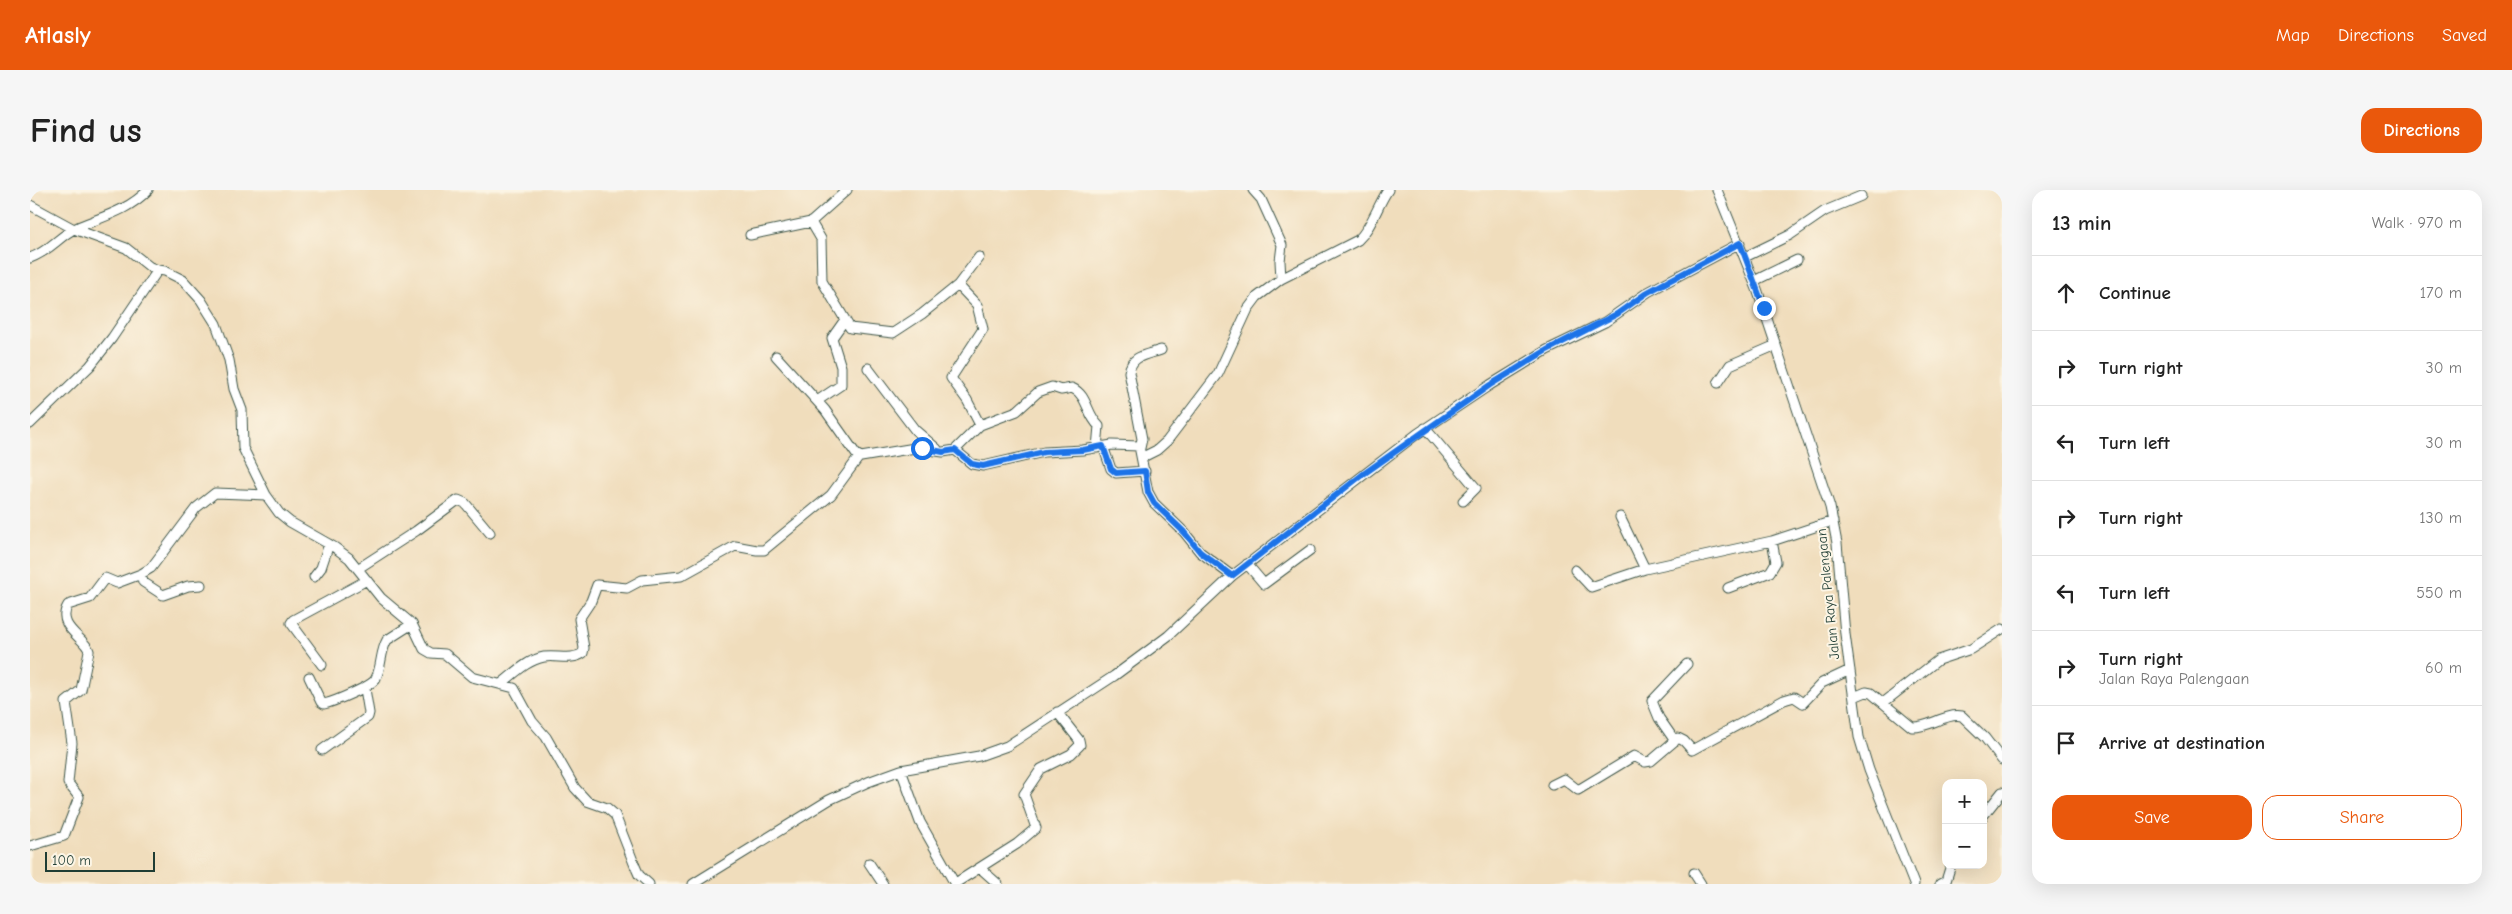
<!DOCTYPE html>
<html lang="en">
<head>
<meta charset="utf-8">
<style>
	body { margin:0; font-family:"Comic Neue",sans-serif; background:#f6f6f6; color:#222 }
	.controls { position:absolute; right:15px; bottom:15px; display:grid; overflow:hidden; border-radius:10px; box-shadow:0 5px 20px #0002 }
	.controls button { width:45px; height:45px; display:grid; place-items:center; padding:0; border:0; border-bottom:1px solid #e0e0e0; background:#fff; color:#222; font:25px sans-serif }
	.scale { position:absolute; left:15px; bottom:12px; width:110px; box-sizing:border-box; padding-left:5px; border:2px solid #1f3d34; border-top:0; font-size:14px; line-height:18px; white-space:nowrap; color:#1f3d34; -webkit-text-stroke:4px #fcf5e5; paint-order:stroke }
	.stop { position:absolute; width:15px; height:15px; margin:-11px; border:4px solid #1a73e8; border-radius:50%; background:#fff }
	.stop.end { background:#1a73e8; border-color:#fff; box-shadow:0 1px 5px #0008 }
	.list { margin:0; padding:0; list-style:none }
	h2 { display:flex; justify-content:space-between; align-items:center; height:65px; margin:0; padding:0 20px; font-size:21px }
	h2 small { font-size:16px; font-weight:400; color:#767676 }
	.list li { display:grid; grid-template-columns:32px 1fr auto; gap:15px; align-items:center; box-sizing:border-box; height:75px; padding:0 20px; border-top:1px solid #e0e0e0 }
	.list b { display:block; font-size:19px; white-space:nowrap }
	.list p { margin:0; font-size:16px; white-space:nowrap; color:#767676 }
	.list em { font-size:16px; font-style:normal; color:#767676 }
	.actions { display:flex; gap:10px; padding:15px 20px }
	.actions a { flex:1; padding:11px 0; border:1px solid #ea580c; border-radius:15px; text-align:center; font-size:18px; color:#ea580c }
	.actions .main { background:#ea580c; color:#fff }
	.icon { flex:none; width:28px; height:28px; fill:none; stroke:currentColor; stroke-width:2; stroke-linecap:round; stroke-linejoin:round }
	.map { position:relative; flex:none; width:1972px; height:694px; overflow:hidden; border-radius:15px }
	header { display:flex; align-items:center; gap:30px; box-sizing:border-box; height:70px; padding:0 25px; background:#ea580c; color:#fff }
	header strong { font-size:24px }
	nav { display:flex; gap:28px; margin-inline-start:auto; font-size:18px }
	.intro { display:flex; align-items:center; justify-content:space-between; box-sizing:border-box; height:120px; padding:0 30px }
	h1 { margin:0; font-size:35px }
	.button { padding:12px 22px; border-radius:15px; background:#ea580c; color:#fff; font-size:18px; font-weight:700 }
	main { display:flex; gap:30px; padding:0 30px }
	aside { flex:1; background:#fff; border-radius:15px; box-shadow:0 5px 20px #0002 }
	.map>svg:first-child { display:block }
</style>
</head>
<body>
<header>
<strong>Atlasly</strong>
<nav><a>Map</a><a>Directions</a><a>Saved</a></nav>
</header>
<div class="intro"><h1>Find us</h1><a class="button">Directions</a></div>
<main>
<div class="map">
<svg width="1972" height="694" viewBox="0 0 1972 694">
	<rect width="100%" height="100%" fill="#fcf5e5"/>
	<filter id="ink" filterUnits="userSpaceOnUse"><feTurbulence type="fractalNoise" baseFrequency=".02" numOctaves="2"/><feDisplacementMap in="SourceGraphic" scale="10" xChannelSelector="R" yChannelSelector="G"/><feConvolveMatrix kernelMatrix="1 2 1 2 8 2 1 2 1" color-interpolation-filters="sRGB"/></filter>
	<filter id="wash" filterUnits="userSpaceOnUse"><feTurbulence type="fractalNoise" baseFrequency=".0096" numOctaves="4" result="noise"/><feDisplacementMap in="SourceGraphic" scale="20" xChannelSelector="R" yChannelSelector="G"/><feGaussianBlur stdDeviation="1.12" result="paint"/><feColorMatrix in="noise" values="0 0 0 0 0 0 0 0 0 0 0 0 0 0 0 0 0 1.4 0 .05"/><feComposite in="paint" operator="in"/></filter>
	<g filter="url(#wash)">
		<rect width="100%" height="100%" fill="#f0ddbc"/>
	</g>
	<g filter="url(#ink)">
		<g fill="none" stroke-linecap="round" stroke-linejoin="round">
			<defs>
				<path id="minor" d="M 1223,0 L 1231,9 L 1252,55 L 1250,71 L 1251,89
					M 1687,0 L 1727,99 L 1800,317 L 1807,353 L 1815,444 L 1829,547 L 1839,580 L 1884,694
					M 0,15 L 44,39 L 96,58 L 120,77 L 128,80
					M 781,32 L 791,49 L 792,91 L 820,138 L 863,143 L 892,124 L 928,95
					M 720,45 L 781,32 L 817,0
					M 949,67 L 928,95 L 947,115 L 953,139 L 921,188 L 937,210 L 950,235
					M 1715,67 L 1760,45 L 1795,21 L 1831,6
					M 0,68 C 20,61 29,46 46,38 C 71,27 98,21 118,0
					M 1724,91 L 1767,70
					M 746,166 L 795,220 L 826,264 L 831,267 L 885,258 L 913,262 L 925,260 L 942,274 L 953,276 L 1014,262 L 1053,260 L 1082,255 L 1109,256 L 1118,302 L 1124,313 L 1154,342 L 1170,362 L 1202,386
					M 838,178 L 885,240 L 907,259
					M 1688,193 L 1700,175 L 1746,155
					M 787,211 L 811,195 L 811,177 L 802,148 L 814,131
					M 0,234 L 60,176 L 82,148 L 128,80 L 135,81 L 153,90 L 171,110 L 186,134 L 199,170 L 204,199 L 212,220 L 213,258 L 236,305 L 249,323 L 260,332 L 304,357 L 319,368 L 351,408 L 382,434 L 394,459 L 401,463 L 415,464 L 442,487 L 484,498 L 502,531 L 516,547 L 545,598 L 557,611 L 577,618 L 585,625 L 605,676 L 609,685 L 619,694
					M 1395,238 L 1446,298 L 1433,311
					M 1073,256 L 1081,279 L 1086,283 L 1115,281
					M 1110,258 L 1112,249 L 1099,182 C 1102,165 1116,165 1131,160
					M 925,260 L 950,235 L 987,221 L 1008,202 L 1022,197 L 1031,200 L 1042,198 C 1058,205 1056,224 1069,236 L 1067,258
					M 1113,267 L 1127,260 L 1137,251 L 1188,184 L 1218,119 L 1227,107 L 1251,89 L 1328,50 C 1342,37 1347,16 1358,0
					M 1590,327 L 1615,379 L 1742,351 L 1803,331
					M 1217,374 L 1234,394 L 1280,360
					M 329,378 L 386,341 L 428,310 L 435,313 L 460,343
					M 1545,380 L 1561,397 L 1615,379
					M 111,384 L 113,392 L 133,405 L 158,396 L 171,395
					M 284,387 L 291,378 L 299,354
					M 1698,398 L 1740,382 L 1746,372 L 1742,351
					M 292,475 L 261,433 L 263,430 L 337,390
					M 279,487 L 291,512 L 294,514 C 303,512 343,496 346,488 C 352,476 350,462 357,450 L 382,434
					M 471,494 C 484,484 497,470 514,467 C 527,465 542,471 553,463 L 554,458 L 549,429 L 561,411 L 567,395 L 597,398 L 612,390 L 651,386 L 705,356 L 727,360 L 734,360 L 801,305 L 829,267
					M 1824,507 L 1836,502 L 1841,503 L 1882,537 C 1899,538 1915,523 1932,526 L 1955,548 L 1972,570
					M 1853,513 L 1908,470 L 1941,459 L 1972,439
					M 1645,551 L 1629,528 L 1622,511 L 1657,474
					M 292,560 L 338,527 L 339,523 L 335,499
					M 871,580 L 890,632 L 925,694
					M 1522,595 L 1534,589 L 1548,600 L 1604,566 L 1615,572 L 1621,571 L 1648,548 L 1654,551 L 1662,560 L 1754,510 L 1764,507 L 1773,513 L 1792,493 L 1820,480
					M 1953,626 L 1972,602
					M 0,656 L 34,646 L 49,607 L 38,593 L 42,553 L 36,512 L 51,500 L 59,461 C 56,448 25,437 38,415 L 60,408 L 75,388 L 87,393 L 111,384 L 121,378 L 166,318 L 185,303 L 236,305
					M 839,673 L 853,694
					M 950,678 L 968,694
					M 1664,683 L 1671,694
					M 663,694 L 799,610 L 838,592 L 871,580 L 949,566 L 977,556 L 1084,486 L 1138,446 L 1202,386 L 1387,244 L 1460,195 L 1517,160 L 1575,132 L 1618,102 L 1710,53
					M 924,694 L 987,654 L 1006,638 L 994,604 L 1011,579 L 1041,564 L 1050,555 L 1049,550 L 1027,522
					M 1910,694 L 1916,691 L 1921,675"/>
			</defs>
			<use href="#minor" stroke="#3e5548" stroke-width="11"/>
			<use href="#minor" stroke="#fff" stroke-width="9"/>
		</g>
	</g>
	<g fill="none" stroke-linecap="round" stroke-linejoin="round" filter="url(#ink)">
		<path stroke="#1a73e8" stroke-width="6" d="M 892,258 L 913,262 L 925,260 L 942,274 L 953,276 L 1014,262 L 1053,260 L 1073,256 L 1081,279 L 1086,283 L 1115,281 L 1118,302 L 1124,313 L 1154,342 L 1170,362 L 1202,386 L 1332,285 L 1460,195 L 1517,160 L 1587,124 L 1618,102 L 1710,53 L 1734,118"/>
	</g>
	<g text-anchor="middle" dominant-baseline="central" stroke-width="4" stroke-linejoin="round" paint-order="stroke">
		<g font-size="14" fill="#1f3d34" stroke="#fcf5e5">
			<text transform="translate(1798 404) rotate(-96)">Jalan Raya Palengaan</text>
		</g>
	</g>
</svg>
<div class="controls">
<button>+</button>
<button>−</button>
</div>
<div class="scale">100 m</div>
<div class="stop" style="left:892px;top:258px"></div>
<div class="stop end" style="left:1734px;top:118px"></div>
</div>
<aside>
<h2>13 min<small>Walk · 970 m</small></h2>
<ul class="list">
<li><svg class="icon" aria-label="ahead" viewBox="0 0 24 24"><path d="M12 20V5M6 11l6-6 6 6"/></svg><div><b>Continue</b></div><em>170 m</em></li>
<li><svg class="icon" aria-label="right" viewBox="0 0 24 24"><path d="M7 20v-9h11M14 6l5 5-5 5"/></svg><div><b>Turn right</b></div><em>30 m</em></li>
<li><svg class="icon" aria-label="left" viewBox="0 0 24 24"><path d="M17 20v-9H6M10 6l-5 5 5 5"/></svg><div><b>Turn left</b></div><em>30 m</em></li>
<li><svg class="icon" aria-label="right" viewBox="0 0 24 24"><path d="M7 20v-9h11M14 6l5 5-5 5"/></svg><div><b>Turn right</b></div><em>130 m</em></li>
<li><svg class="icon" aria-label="left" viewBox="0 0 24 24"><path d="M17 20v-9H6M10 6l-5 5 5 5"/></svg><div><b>Turn left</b></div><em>550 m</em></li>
<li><svg class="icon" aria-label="right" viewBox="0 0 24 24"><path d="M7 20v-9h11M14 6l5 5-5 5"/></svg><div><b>Turn right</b><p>Jalan Raya Palengaan</p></div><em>60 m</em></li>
<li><svg class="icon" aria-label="arrive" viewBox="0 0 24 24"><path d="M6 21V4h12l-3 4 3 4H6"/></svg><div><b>Arrive at destination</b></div></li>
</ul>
<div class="actions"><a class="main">Save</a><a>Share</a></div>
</aside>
</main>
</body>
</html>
